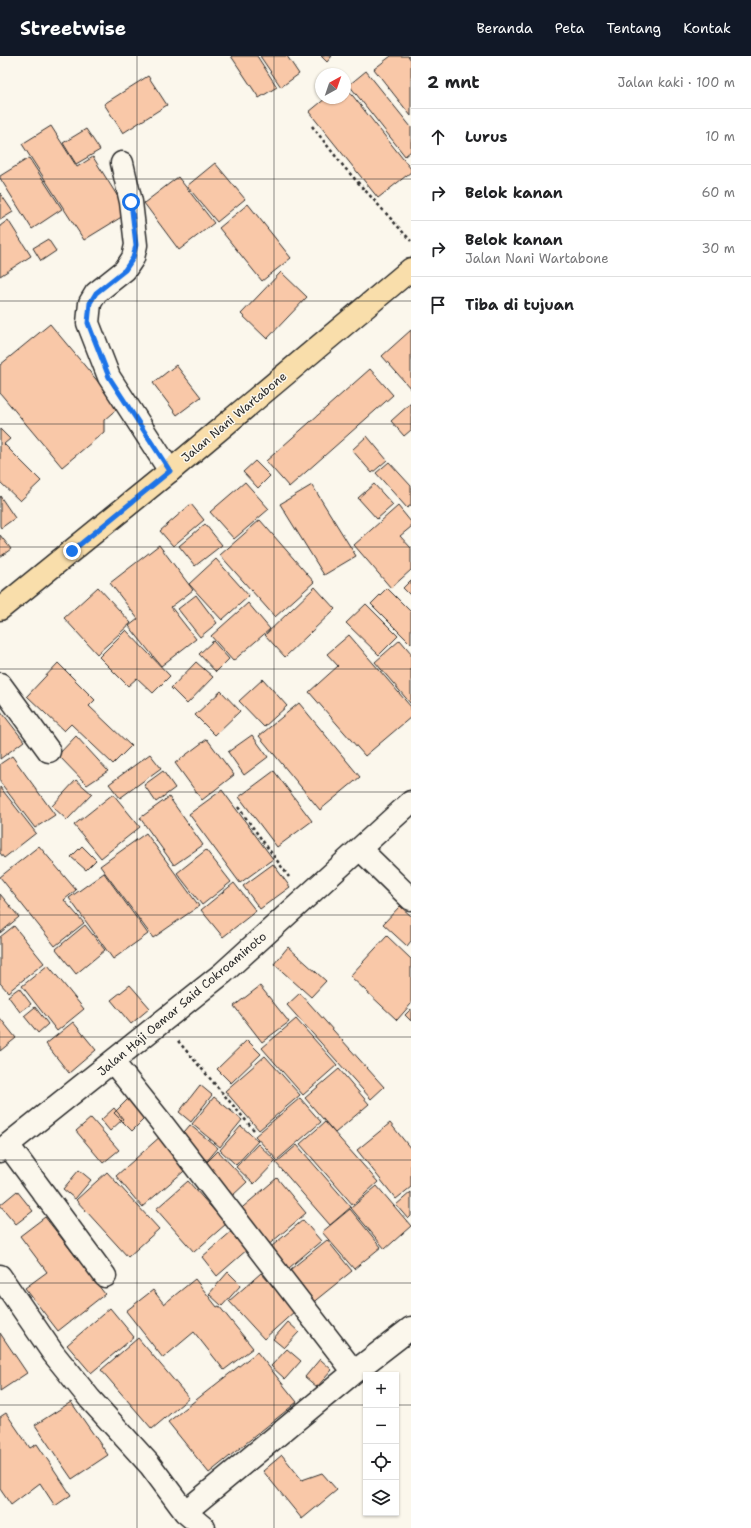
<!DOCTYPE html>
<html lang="id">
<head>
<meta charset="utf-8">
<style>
	body { margin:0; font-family:"Shantell Sans",sans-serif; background:#f6f6f6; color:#202124 }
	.controls { position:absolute; right:12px; bottom:12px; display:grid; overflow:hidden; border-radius:0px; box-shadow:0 1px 3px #0004 }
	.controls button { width:36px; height:36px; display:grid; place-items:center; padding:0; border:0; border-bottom:1px solid #e0e0e0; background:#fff; color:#202124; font:20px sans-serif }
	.compass { position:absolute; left:315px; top:12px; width:36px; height:36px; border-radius:50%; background:#fff; box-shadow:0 1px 3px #0004; rotate:40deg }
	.stop { position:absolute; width:12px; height:12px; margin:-9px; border:3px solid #1a73e8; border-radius:50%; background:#fff }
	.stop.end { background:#1a73e8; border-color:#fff; box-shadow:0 1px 4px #0008 }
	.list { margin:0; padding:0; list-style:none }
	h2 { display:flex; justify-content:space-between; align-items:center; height:52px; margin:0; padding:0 16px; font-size:17px }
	h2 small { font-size:13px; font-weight:400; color:#757577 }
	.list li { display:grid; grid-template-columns:26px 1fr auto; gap:12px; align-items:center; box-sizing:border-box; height:56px; padding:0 16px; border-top:1px solid #e0e0e0 }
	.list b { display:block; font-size:15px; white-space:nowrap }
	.list p { margin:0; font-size:13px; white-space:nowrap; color:#757577 }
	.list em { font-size:13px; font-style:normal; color:#757577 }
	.icon { flex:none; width:22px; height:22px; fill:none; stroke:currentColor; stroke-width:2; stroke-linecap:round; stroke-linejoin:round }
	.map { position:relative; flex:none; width:411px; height:1472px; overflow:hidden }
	header { display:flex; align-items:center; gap:24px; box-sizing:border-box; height:56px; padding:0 20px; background:#111827; color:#fff }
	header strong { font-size:19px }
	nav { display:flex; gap:22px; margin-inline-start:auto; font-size:14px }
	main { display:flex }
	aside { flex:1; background:#fff }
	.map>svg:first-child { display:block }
</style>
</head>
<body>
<header>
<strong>Streetwise</strong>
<nav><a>Beranda</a><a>Peta</a><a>Tentang</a><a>Kontak</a></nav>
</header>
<main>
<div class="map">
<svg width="411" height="1472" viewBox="0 0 411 1472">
	<rect width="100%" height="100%" fill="#fbf7ec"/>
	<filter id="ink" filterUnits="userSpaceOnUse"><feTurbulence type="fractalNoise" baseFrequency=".025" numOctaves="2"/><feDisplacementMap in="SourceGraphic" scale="8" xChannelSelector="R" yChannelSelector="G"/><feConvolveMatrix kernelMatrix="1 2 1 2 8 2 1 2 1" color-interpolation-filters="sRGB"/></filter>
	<g filter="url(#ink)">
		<path fill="#f9c8a8" stroke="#2b2b2b" d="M 231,0 L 257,0 L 277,31 L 259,42 Z
			M 260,0 L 287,0 L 299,18 L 281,31 Z
			M 321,0 L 332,0 L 327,6 Z
			M 391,0 L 408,0 L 411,4 L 411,60 L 374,13 Z
			M 366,15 L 411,71 L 411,95 L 405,100 L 349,29 Z
			M 148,20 L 167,49 L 123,77 L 104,48 Z
			M 345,30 L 411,113 L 411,116 L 378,142 L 309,56 L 326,42 L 345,42 Z
			M 51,70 L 77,111 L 93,101 L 128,157 L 84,184 L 22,88 Z
			M 86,73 L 100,94 L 76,108 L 63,87 Z
			M 29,102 L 62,153 L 32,173 L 0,122 L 0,120 Z
			M 215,107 L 245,143 L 217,166 L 187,130 Z
			M 178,121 L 214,167 L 179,194 L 144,147 Z
			M 0,137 L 13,156 L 0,164 Z
			M 248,148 L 291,202 L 262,225 L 219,172 Z
			M 8,164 L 31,200 L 0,220 L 0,170 Z
			M 48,183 L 56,195 L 41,205 L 33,192 Z
			M 281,216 L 307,241 L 267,283 L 241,258 Z
			M 50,268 L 119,351 L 104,364 L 104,376 L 62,411 L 0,337 L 0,309 Z
			M 411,274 L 411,333 L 382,300 Z
			M 176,309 L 201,341 L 177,359 L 153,327 Z
			M 370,313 L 393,339 L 289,431 L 266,405 Z
			M 411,347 L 411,374 L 404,380 L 391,365 Z
			M 0,373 L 10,383 L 4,388 L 41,425 L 20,445 L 0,426 Z
			M 367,380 L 387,404 L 372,417 L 352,394 Z
			M 255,405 L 270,420 L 258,432 L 243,416 Z
			M 389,406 L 411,430 L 411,449 L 407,452 L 376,417 Z
			M 245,426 L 269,453 L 234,483 L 210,456 Z
			M 374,428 L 393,449 L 377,463 L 358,442 Z
			M 312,429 L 356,500 L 324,519 L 280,448 Z
			M 0,440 L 15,462 L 1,472 L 0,470 Z
			M 191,448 L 204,464 L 173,490 L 160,475 Z
			M 398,450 L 411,466 L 411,471 L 400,480 L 411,492 L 411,514 L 391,532 L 354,489 Z
			M 260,464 L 314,526 L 275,561 L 220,499 Z
			M 205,468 L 222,489 L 195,510 L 179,490 Z
			M 0,479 L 11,493 L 0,501 Z
			M 159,489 L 193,534 L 171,551 L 196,583 L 161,610 L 129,570 L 138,563 L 110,527 Z
			M 216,503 L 249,540 L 222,564 L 189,528 Z
			M 411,524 L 411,540 L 403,532 Z
			M 98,531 L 131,567 L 97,598 L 64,562 Z
			M 315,531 L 335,553 L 285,601 L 265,579 Z
			M 387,532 L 411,556 L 411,588 L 371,548 Z
			M 196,539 L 217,567 L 200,581 L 178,553 Z
			M 248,547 L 270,573 L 233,605 L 211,580 Z
			M 366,548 L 398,580 L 379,599 L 346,567 Z
			M 126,574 L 170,620 L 153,637 L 137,622 L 128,630 L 99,601 Z
			M 349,579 L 411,651 L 411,661 L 365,700 L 309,636 L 338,610 L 327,598 Z
			M 400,584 L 411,597 L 411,648 L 375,606 Z
			M 213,585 L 229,603 L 216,616 L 199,598 Z
			M 196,606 L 213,621 L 187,648 L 171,632 Z
			M 58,607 L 95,644 L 89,650 L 131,690 L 113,708 L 71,668 L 64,675 L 27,640 Z
			M 263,623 L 287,650 L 264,671 L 239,645 Z
			M 221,635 L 240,655 L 215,679 L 195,659 Z
			M 299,647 L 360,721 L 320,754 L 259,680 Z
			M 0,654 L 24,685 L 0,703 Z
			M 252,679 L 268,701 L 244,719 L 228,696 Z
			M 76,680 L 108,715 L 87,729 L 58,699 Z
			M 207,683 L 234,719 L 202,744 L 175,707 Z
			M 150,698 L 161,712 L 120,742 L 109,728 Z
			M 12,700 L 55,759 L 35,772 L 0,726 L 0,708 Z
			M 163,715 L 175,732 L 156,746 L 144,729 Z
			M 274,715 L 312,765 L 277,791 L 239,741 Z
			M 76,724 L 92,738 L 67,764 L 52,750 Z
			M 0,731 L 36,777 L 4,802 L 0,797 Z
			M 222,734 L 273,803 L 240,827 L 189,758 Z
			M 113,738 L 140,771 L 101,802 L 74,769 Z
			M 169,741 L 203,789 L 174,809 L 140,762 Z
			M 146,777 L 199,850 L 153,882 L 100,810 Z
			M 39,790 L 76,834 L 64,844 L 84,867 L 55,890 L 0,821 Z
			M 82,790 L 96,804 L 86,814 L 71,801 Z
			M 206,794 L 231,826 L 202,849 L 177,817 Z
			M 273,808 L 290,831 L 260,853 L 243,830 Z
			M 104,817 L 148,878 L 113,903 L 69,842 Z
			M 234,827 L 256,855 L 223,881 L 201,854 Z
			M 0,838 L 19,861 L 0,877 Z
			M 400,850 L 411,860 L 411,885 L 407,890 L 383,868 Z
			M 85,869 L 105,894 L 76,918 L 56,893 Z
			M 14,870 L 44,907 L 8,936 L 0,927 L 0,881 Z
			M 387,880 L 411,903 L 411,948 L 397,964 L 350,920 Z
			M 288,891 L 326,925 L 311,941 L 274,908 Z
			M 48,909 L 84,953 L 57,975 L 22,930 Z
			M 130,929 L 150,952 L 131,968 L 111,944 Z
			M 260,930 L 289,966 L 262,986 L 234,950 Z
			M 19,932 L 31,948 L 20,956 L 8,940 Z
			M 300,937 L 384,1031 L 371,1043 L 287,949 Z
			M 35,951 L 48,968 L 38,977 L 24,960 Z
			M 411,953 L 411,965 L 405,959 Z
			M 0,962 L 16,982 L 0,995 Z
			M 296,963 L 337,1009 L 303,1039 L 262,992 Z
			M 73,966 L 96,994 L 69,1017 L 46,988 Z
			M 247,984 L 261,998 L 231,1027 L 217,1013 Z
			M 265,1000 L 300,1039 L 259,1074 L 225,1035 Z
			M 339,1013 L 369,1048 L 335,1077 L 305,1042 Z
			M 200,1029 L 212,1039 L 191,1066 L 179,1056 Z
			M 131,1040 L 149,1058 L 132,1075 L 114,1057 Z
			M 214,1041 L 242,1064 L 220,1091 L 192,1068 Z
			M 300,1042 L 321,1066 L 277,1104 L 255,1080 Z
			M 114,1052 L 123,1063 L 110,1075 L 101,1064 Z
			M 91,1062 L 119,1094 L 103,1107 L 76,1075 Z
			M 325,1066 L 378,1126 L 353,1149 L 300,1088 Z
			M 390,1067 L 411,1093 L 411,1131 L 396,1143 L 357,1094 Z
			M 190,1069 L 218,1092 L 207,1105 L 179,1082 Z
			M 241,1070 L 258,1085 L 236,1109 L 220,1094 Z
			M 162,1079 L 190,1110 L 142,1151 L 116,1120 Z
			M 258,1088 L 276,1105 L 254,1128 L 236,1111 Z
			M 297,1089 L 351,1151 L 330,1169 L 276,1107 Z
			M 218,1095 L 247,1126 L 231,1141 L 202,1111 Z
			M 79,1114 L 91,1124 L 75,1143 L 63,1133 Z
			M 107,1116 L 159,1173 L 128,1201 L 76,1144 Z
			M 277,1122 L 306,1157 L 266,1191 L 237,1156 Z
			M 188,1125 L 226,1168 L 194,1196 L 156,1153 Z
			M 377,1130 L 411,1170 L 385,1193 L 351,1152 Z
			M 17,1135 L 33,1155 L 16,1168 L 0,1149 Z
			M 411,1136 L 411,1160 L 408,1163 L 396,1149 Z
			M 350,1153 L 381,1191 L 354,1213 L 322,1176 Z
			M 45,1161 L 105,1238 L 58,1275 L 25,1232 L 47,1216 L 20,1180 Z
			M 303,1164 L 321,1185 L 283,1217 L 265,1196 Z
			M 232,1175 L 248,1193 L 217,1220 L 202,1201 Z
			M 327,1184 L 352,1215 L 311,1248 L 286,1217 Z
			M 228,1216 L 241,1229 L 222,1250 L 209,1238 Z
			M 261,1217 L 295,1255 L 264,1283 L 229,1245 Z
			M 195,1223 L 217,1251 L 219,1250 L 253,1292 L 224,1314 L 194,1276 L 163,1302 L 126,1255 L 153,1234 L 164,1248 Z
			M 110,1252 L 134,1281 L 91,1317 L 67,1289 Z
			M 288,1266 L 299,1276 L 284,1292 L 273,1283 Z
			M 0,1277 L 27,1317 L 0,1335 Z
			M 138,1282 L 189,1342 L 152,1373 L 101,1314 Z
			M 287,1293 L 301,1305 L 285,1323 L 271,1310 Z
			M 257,1296 L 297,1346 L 209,1417 L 168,1366 Z
			M 320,1303 L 332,1314 L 317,1331 L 305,1321 Z
			M 71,1346 L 108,1399 L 72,1423 L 35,1369 Z
			M 6,1357 L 30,1392 L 37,1388 L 71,1439 L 55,1450 L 40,1427 L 11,1449 L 0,1433 L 0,1361 Z
			M 282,1399 L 302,1424 L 322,1417 L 337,1434 L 302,1463 L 263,1415 Z"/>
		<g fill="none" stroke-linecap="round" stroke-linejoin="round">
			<defs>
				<path id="street" d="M 122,107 L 131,146 L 136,189 L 133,202 L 125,214 L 96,237 L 90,247 L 88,267 L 109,321 L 170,415
					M 0,628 L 49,695
					M 360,793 L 411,843
					M 113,1006 L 161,1066 L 354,1316
					M 8,1089 L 105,1220
					M 0,1095 L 223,917 L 411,746
					M 0,1220 L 53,1297 L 90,1343 L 150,1409 L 185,1456 L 204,1472
					M 185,1456 L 354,1316 L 411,1272"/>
				<path id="primary" d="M 0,553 L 170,415 L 411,213"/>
			</defs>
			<use href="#street" stroke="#2b2b2b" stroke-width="25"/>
			<use href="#primary" stroke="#2b2b2b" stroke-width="25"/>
			<path stroke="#2b2b2b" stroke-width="2.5" stroke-dasharray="3 3" stroke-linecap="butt" d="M 312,70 L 344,111 L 411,185
				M 238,751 L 289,821
				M 178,985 L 254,1074"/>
			<use href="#street" stroke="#fbf7ec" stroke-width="22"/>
			<use href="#primary" stroke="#f9deab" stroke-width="22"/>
		</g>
	</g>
	<g fill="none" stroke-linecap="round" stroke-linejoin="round" filter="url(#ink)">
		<path stroke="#1a73e8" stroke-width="5" d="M 72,495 L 170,415 L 109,321 L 88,267 L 90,247 L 96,237 L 125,214 L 133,202 L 136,189 L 131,146"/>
	</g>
	<path fill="none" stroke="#2b2b2b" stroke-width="1" stroke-opacity="0.55" d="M 137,0 L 137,1472M 274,0 L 274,1472M 0,123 L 411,123M 0,245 L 411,245M 0,368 L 411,368M 0,491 L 411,491M 0,613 L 411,613M 0,736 L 411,736M 0,859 L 411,859M 0,981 L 411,981M 0,1104 L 411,1104M 0,1227 L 411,1227M 0,1349 L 366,1349M 396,1349 L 411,1349"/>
	<g text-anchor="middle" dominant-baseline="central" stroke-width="3" stroke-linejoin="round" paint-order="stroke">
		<g font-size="12" fill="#2b2b2b" stroke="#fbf7ec">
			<text transform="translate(234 361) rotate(-40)">Jalan Nani Wartabone</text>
			<text transform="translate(182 948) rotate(-40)">Jalan Haji Oemar Said Cokroaminoto</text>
		</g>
	</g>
</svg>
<div class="controls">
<button>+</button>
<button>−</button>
<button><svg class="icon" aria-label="locate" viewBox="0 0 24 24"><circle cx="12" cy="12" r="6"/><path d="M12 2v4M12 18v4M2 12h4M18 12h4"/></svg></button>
<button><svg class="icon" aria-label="layers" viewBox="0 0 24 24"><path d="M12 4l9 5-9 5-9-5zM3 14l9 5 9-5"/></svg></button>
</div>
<svg class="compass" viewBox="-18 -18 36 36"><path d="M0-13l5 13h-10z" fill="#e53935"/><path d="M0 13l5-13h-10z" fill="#757577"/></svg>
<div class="stop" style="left:131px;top:146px"></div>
<div class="stop end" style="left:72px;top:495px"></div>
</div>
<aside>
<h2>2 mnt<small>Jalan kaki · 100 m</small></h2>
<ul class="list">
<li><svg class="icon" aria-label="ahead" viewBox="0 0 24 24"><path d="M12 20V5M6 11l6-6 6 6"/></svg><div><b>Lurus</b></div><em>10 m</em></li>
<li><svg class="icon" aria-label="right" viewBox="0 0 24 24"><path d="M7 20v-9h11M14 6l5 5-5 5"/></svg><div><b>Belok kanan</b></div><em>60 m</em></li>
<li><svg class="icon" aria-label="right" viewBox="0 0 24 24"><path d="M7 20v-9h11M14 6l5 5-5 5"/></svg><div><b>Belok kanan</b><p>Jalan Nani Wartabone</p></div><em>30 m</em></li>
<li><svg class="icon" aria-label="arrive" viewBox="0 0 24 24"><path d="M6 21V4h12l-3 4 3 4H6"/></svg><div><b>Tiba di tujuan</b></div></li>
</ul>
</aside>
</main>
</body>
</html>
